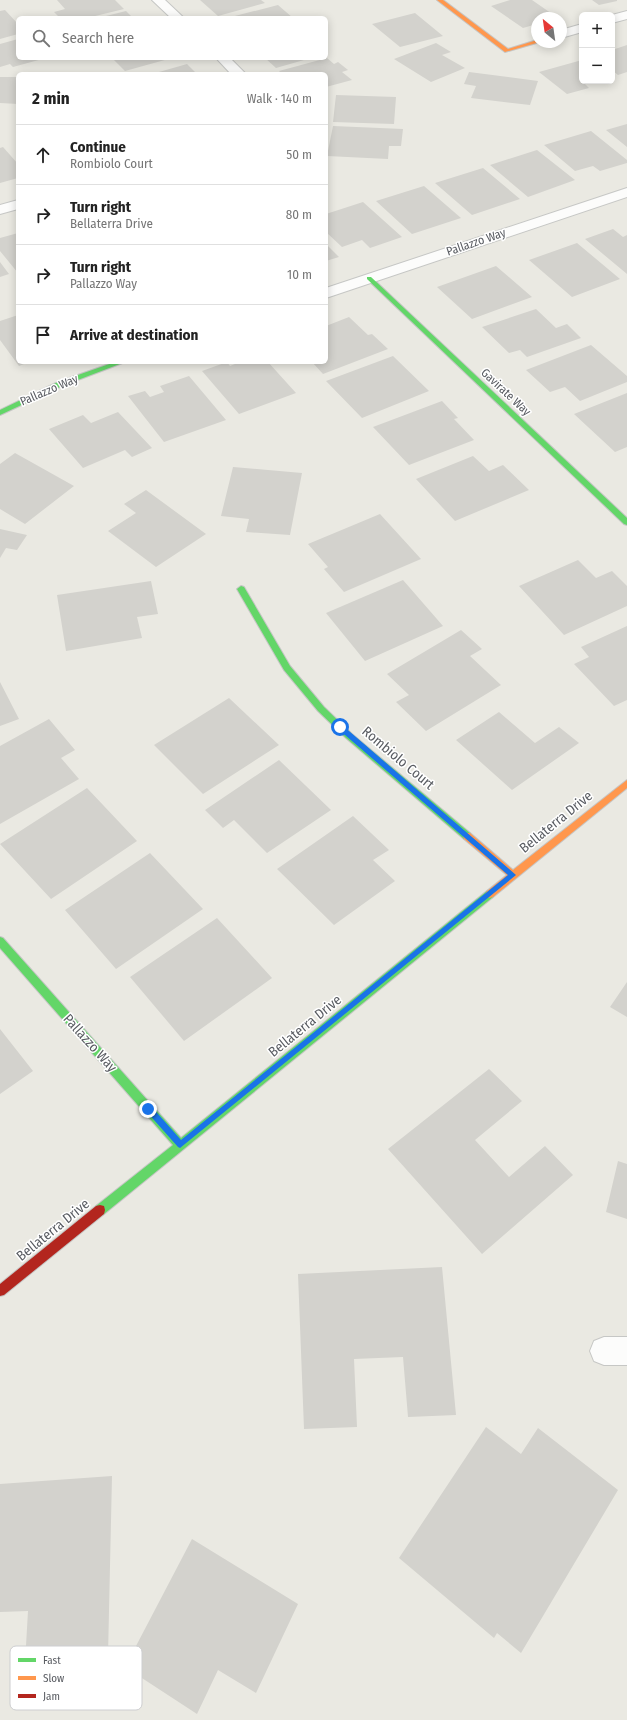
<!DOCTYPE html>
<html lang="en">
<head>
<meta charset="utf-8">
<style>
	body { margin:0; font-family:"Fira Sans Condensed",sans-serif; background:#f6f6f6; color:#222 }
	.controls { position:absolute; right:12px; top:12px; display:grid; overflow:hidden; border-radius:6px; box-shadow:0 2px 10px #0003 }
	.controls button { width:36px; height:36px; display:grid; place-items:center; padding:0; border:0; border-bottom:1px solid #e0e0e0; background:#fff; color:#222; font:20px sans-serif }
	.compass { position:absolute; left:531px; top:12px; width:36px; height:36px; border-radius:50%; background:#fff; box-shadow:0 2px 10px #0003; rotate:331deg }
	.stop { position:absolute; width:12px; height:12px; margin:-9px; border:3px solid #1a73e8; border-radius:50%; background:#fff }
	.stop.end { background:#1a73e8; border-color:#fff; box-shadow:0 1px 4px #0008 }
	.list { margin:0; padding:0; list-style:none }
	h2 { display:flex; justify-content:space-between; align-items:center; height:52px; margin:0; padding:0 16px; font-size:17px }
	h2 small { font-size:13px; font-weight:400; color:#767676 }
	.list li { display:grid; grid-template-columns:26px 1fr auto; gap:12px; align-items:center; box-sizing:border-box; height:60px; padding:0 16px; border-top:1px solid #e0e0e0 }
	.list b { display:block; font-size:15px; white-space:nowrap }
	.list p { margin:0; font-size:13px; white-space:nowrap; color:#767676 }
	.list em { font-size:13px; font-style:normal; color:#767676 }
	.icon { flex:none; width:22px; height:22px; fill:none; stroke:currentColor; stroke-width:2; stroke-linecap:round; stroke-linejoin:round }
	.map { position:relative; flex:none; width:627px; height:1720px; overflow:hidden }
	.search { position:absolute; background:#fff; box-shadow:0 2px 10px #0003; left:16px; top:16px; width:312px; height:44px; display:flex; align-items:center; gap:10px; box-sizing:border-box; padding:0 14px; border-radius:6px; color:#767676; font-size:15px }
	.panel { position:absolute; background:#fff; box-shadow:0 2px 10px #0003; left:16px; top:72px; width:312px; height:292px; border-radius:6px }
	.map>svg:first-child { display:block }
</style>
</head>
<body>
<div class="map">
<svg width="627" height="1720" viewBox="0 0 627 1720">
	<rect width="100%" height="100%" fill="#eae9e2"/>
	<path fill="#d3d2cd" d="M 57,0 L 115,0 L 124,9 L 87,18 L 60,18 L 54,12 L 65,9 Z
		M 200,0 L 261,0 L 265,3 L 218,16 Z
		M 510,0 L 532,0 L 558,18 L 537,18 L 537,24 L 523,28 L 491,6 Z
		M 592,0 L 617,0 L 617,1 L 599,5 Z
		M 278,5 L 293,18 L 231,18 L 231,17 Z
		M 5,10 L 18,24 L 18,34 L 0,39 L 0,11 Z
		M 126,11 L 133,18 L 102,18 L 102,17 Z
		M 415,13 L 443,36 L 400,47 L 372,24 Z
		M 18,39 L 18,58 L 46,58 L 13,67 L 10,64 L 0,67 L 0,44 Z
		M 436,43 L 451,52 L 442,55 L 465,68 L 431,82 L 394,59 Z
		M 627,45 L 627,72 L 618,75 L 612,70 L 612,50 Z
		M 112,58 L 172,58 L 125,71 Z
		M 265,58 L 311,58 L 276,68 Z
		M 327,58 L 334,64 L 338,62 L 348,70 L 342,72 L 352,80 L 326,87 L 326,74 L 282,74 L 279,71 Z
		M 582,60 L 582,81 L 589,81 L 584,83 L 589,88 L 567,94 L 539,72 Z
		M 187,64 L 196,73 L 152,74 Z
		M 469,72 L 538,81 L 530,105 L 471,98 L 476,86 L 464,84 Z
		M 0,77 L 18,77 L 18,104 L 0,103 Z
		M 336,95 L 396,97 L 394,124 L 333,122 Z
		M 627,124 L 627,147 L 606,130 Z
		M 333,126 L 403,129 L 401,146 L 389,146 L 388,159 L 327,156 Z
		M 591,131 L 627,160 L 627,163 L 600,171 L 593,166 L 575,171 L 544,145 Z
		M 3,147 L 18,164 L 18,178 L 0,183 L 0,148 Z
		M 537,150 L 575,180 L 528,197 L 490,165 Z
		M 483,168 L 520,199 L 472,215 L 435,183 Z
		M 424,186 L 461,218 L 412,234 L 376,201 Z
		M 363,202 L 402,237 L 370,248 L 362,240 L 342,247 L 326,232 L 326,214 Z
		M 613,229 L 623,237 L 627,235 L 627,274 L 585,239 Z
		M 18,233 L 18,273 L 0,251 L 0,238 Z
		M 577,243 L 620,279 L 572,297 L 529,260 Z
		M 326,244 L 339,257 L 326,261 Z
		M 0,262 L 9,274 L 0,277 Z
		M 496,266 L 532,297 L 472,319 L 437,287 Z
		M 536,309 L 556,328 L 567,324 L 581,338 L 527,357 L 520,350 L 509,353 L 482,327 Z
		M 18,315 L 18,362 L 29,362 L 19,366 L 0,340 L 0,321 Z
		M 349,317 L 368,335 L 372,334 L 388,349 L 323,374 L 312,362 L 326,362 L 326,326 Z
		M 591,345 L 627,376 L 627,382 L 580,401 L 565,387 L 550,392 L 526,370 Z
		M 393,356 L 429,391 L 362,418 L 326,381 Z
		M 227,362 L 230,366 L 240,362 L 268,362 L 296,393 L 239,414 L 202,371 Z
		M 189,376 L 226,420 L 164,442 L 128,396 L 145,391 L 150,397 L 164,392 L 160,386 Z
		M 627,393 L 627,447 L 615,452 L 574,414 Z
		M 442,401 L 458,418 L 454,419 L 474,440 L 409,465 L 373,427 Z
		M 118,412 L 152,448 L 132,457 L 125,450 L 83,468 L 49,429 L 83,415 L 91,423 Z
		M 15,453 L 74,486 L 25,524 L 0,509 L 0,464 Z
		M 473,456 L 489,471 L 503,465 L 529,490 L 455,521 L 416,479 Z
		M 233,467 L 302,473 L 290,535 L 246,532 L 249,519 L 221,516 Z
		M 146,490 L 206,534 L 156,567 L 108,531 L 136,513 L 124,504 Z
		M 380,514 L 421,559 L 344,592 L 324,569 L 328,567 L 308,544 Z
		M 0,529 L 27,535 L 17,550 L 6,548 L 0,558 Z
		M 578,560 L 596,578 L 612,571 L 627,586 L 627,606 L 564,635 L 519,586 Z
		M 403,580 L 443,626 L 365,661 L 326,613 Z
		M 151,581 L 158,614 L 137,617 L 142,638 L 66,651 L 57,595 Z
		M 627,626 L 627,700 L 614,706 L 574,664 L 589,657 L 581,647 Z
		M 461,630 L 482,649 L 470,656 L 501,685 L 426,731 L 396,702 L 409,695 L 387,674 Z
		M 0,682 L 19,719 L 0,726 Z
		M 229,698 L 279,745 L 203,794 L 154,745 Z
		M 499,712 L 535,743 L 559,727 L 579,743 L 512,790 L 456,740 Z
		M 49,719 L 75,750 L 61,758 L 79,779 L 0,824 L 0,746 Z
		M 279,760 L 331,810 L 267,853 L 234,820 L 223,828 L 205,810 Z
		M 87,788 L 137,841 L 51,899 L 0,844 Z
		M 353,816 L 389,850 L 373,860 L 395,881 L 334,925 L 277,869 Z
		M 150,853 L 203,909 L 116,969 L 65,910 Z
		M 217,918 L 272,978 L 184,1041 L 130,977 Z
		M 627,982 L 627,1017 L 610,1007 Z
		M 0,1029 L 33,1071 L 0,1094 Z
		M 489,1069 L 522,1101 L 475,1140 L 509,1177 L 545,1146 L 573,1175 L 482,1254 L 388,1149 Z
		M 618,1161 L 627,1164 L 627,1219 L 606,1212 Z
		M 442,1267 L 456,1415 L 408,1417 L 403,1357 L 354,1359 L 357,1427 L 304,1429 L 298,1274 Z
		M 486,1427 L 521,1454 L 538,1428 L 618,1490 L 521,1653 L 497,1633 L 494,1638 L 399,1558 Z
		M 112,1476 L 108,1656 L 25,1663 L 28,1611 L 0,1612 L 0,1484 Z
		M 192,1539 L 298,1604 L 256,1693 L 218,1670 L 197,1714 L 125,1667 Z"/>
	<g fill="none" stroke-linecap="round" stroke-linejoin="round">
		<defs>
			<path id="street" d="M 152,0 L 165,0 L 184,18 L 171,18 Z
				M 627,11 L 627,19 L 612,23 L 612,15 Z
				M 582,24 L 582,32 L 561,38 L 561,30 Z
				M 216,58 L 230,58 L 246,74 L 231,74 Z
				M 627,188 L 627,197 L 326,298 L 326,288 Z
				M 18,200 L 18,209 L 0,214 L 0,205 Z
				M 604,1337 L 627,1337 L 627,1365 L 604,1365 L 594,1361 L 590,1351 L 594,1341 Z"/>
			<path id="fast" d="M 367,277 L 371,277 L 627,518 L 627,525 L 624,524 L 367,279 Z
				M 115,362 L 125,362 L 62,386 L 0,415 L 0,410 L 58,382 Z
				M 241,586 L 244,587 L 290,666 L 324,707 L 352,734 L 470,833 L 471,836 L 470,839 L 464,839 L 346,738 L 318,711 L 284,670 L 237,589 Z
				M 490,890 L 493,891 L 495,894 L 493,897 L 104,1214 L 100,1215 L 96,1214 L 95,1210 L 96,1206 L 173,1145 L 0,948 L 0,937 L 3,938 L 181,1138 L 487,891 Z"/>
			<path id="slow" d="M 437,0 L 443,0 L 508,49 L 537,40 L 537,42 L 540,42 L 505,52 Z
				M 627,780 L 627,788 L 493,897 L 490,898 L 487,897 L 485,894 L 487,891 L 507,875 L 464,839 L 463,836 L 464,833 L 470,833 L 513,870 Z"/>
			<path id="jam" d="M 100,1205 L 104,1206 L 105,1210 L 104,1214 L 4,1295 L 0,1296 L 0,1284 L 96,1206 Z"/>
		</defs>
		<use href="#street" stroke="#c6c7c5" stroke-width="2"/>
		<use href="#fast" stroke="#c6c6c5" stroke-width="2"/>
		<use href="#slow" stroke="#c6c6c5" stroke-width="2"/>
		<use href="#jam" stroke="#c6c6c5" stroke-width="2"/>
		<use href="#street" fill="#fcfcfb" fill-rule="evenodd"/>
		<use href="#fast" fill="#63d668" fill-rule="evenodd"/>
		<use href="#slow" fill="#ff974d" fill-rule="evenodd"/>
		<use href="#jam" fill="#b3261e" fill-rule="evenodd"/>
	</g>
	<path fill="#1a73e8" d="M 338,725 L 342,725 L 516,875 L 180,1148 L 178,1147 L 146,1111 L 146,1106 L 151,1106 L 181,1140 L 508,875 L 338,729 Z"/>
	<g text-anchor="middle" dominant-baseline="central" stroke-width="3" stroke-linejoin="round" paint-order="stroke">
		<g font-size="12" fill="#595c62" stroke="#fff">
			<text transform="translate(476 242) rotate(-19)">Pallazzo Way</text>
			<text transform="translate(49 390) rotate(-23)">Pallazzo Way</text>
			<text transform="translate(506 392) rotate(43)">Gavirate Way</text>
		</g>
		<g font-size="14" fill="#595c62" stroke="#fff">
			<text transform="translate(398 758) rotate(40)">Rombiolo Court</text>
			<text transform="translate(556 822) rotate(-39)">Bellaterra Drive</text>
			<text transform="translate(305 1026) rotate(-39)">Bellaterra Drive</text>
			<text transform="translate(90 1043) rotate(48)">Pallazzo Way</text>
			<text transform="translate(53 1230) rotate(-39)">Bellaterra Drive</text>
		</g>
	</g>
	<rect x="10" y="1646" width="132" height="64" rx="6" fill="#fff" stroke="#cdced0" stroke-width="1"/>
	<rect x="18" y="1658" width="18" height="4" fill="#63d668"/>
	<rect x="18" y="1676" width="18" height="4" fill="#ff974d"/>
	<rect x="18" y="1694" width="18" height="4" fill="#b3261e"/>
	<g font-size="11" fill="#595c62">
		<text x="43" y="1664">Fast</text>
		<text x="43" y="1682">Slow</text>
		<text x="43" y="1700">Jam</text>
	</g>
</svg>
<div class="controls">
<button>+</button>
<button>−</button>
</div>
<svg class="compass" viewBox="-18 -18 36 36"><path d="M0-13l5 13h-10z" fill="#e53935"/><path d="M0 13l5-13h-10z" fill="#767676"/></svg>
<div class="stop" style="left:340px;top:727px"></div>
<div class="stop end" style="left:148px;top:1109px"></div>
<div class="search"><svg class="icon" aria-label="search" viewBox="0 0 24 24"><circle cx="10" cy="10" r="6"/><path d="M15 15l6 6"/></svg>Search here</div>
<section class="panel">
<h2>2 min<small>Walk · 140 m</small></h2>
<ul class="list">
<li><svg class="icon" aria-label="ahead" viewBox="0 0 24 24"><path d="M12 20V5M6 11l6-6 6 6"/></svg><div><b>Continue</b><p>Rombiolo Court</p></div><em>50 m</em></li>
<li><svg class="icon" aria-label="right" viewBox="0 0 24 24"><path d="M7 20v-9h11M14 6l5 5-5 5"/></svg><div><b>Turn right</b><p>Bellaterra Drive</p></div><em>80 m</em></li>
<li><svg class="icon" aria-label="right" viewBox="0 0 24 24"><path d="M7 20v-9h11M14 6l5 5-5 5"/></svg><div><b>Turn right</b><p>Pallazzo Way</p></div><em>10 m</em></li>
<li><svg class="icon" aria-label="arrive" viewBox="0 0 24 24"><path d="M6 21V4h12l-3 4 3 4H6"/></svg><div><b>Arrive at destination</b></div></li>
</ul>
</section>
</div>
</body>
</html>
